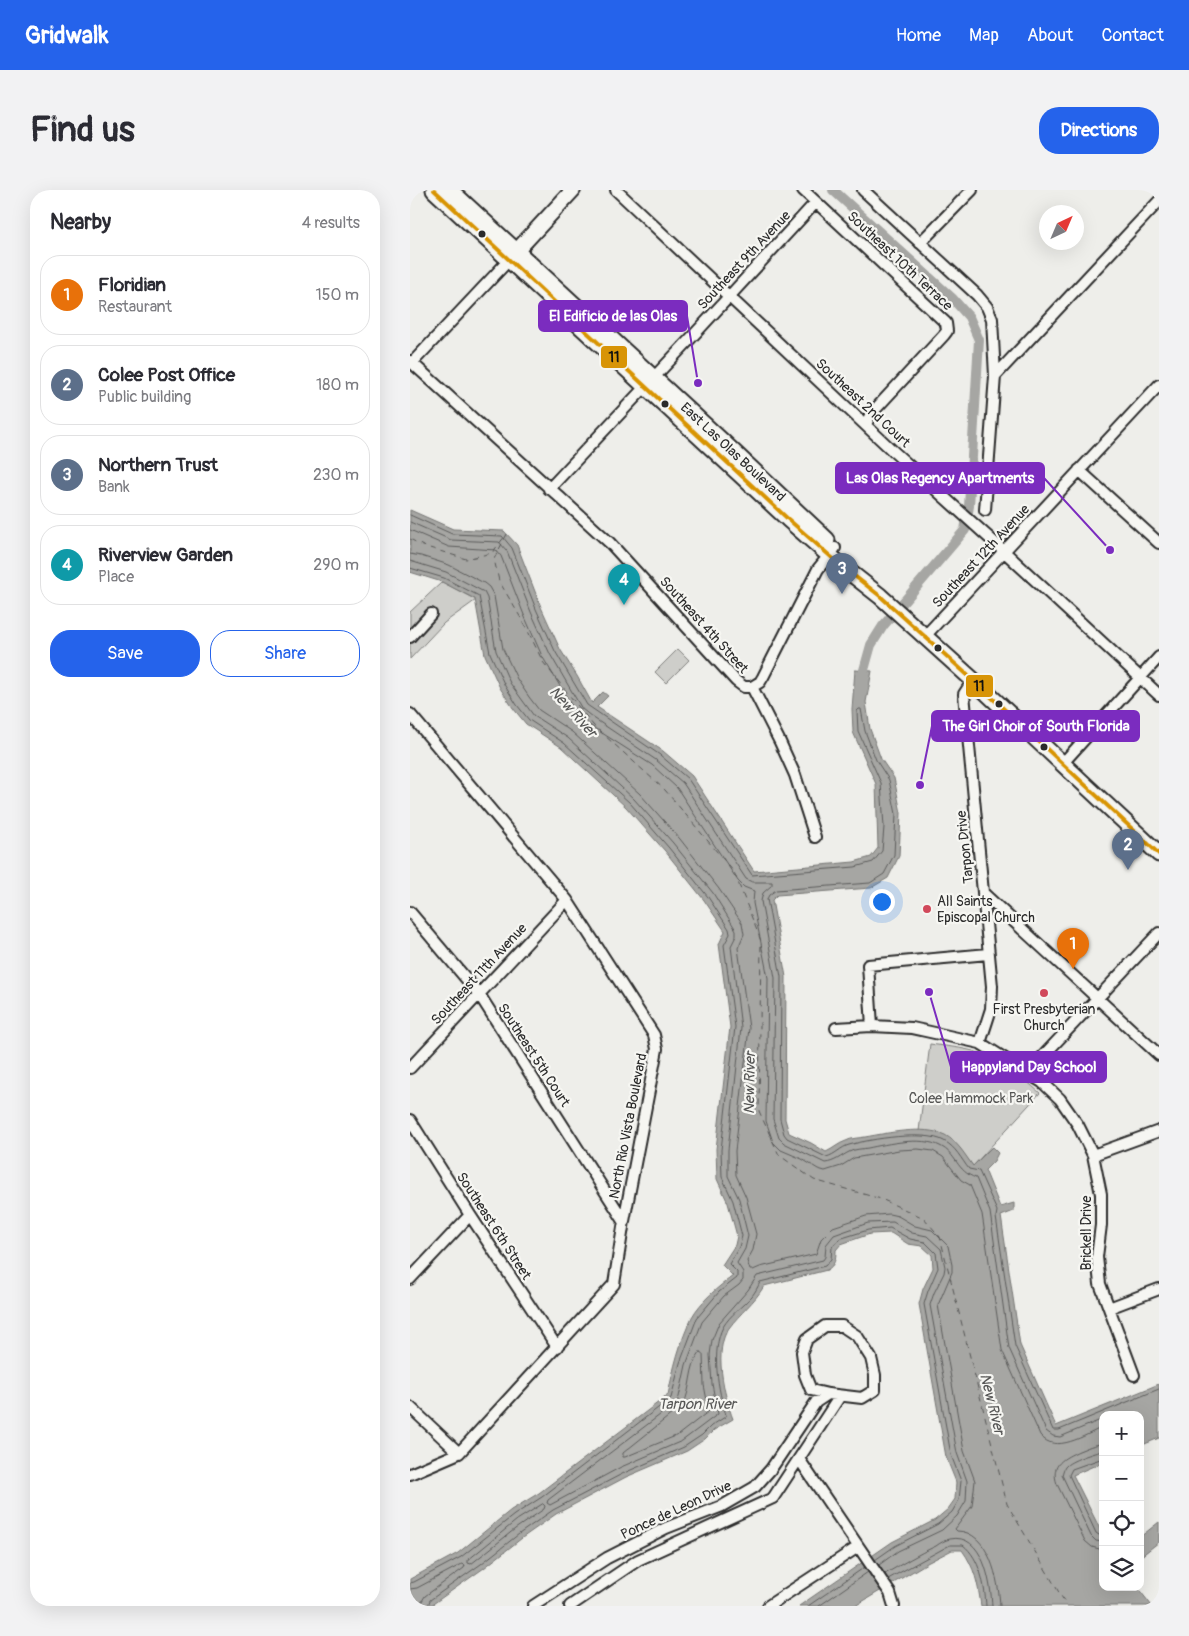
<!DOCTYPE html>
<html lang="en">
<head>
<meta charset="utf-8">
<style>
	body { margin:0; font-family:Pangolin,sans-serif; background:#f2f2f3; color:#2b2b33 }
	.controls { position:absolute; right:15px; bottom:15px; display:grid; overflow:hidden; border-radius:10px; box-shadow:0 5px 20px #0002 }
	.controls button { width:45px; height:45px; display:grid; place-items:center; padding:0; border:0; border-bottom:1px solid #e1e1e2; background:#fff; color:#2b2b33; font:25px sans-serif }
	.compass { position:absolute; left:629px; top:15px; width:45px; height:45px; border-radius:50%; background:#fff; box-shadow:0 5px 20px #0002; rotate:44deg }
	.you { position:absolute; left:471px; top:711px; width:18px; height:18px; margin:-12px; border:4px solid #fff; border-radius:50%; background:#1a73e8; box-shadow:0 0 0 8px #1a73e833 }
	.badge { display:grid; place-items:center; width:32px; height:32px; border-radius:50%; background:#2563eb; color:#fff; font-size:16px; font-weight:700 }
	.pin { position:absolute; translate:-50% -41px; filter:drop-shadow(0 1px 2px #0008) }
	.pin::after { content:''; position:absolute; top:26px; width:18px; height:15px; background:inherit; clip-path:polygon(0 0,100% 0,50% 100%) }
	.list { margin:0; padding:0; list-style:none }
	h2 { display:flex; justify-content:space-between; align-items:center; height:65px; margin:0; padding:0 20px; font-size:21px }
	h2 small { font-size:16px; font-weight:400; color:#7c7c81 }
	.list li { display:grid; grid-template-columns:32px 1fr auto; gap:15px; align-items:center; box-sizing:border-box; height:80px; margin:0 10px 10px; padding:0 10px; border:1px solid #e1e1e2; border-radius:20px }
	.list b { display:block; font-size:19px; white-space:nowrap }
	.list p { margin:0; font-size:16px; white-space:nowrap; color:#7c7c81 }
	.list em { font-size:16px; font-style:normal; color:#7c7c81 }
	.actions { display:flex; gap:10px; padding:15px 20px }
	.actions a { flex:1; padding:11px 0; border:1px solid #2563eb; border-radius:20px; text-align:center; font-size:18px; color:#2563eb }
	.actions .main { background:#2563eb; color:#fff }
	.icon { flex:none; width:28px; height:28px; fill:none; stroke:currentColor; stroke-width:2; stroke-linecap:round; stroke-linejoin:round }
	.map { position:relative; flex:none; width:749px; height:1416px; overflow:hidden; border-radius:20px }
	header { display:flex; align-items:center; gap:30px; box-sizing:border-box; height:70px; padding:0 25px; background:#2563eb; color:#fff }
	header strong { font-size:24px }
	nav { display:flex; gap:28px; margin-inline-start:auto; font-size:18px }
	.intro { display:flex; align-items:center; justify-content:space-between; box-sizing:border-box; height:120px; padding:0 30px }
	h1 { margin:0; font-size:35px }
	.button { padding:12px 22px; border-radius:20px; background:#2563eb; color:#fff; font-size:18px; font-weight:700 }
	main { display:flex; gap:30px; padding:0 30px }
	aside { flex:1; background:#fff; border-radius:20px; box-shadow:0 5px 20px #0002 }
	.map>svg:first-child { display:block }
</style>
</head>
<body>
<header>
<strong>Gridwalk</strong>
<nav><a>Home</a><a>Map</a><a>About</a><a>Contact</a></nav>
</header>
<div class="intro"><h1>Find us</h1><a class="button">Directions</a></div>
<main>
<aside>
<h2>Nearby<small>4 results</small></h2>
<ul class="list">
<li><span class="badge" style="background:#e8710a">1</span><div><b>Floridian</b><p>Restaurant</p></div><em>150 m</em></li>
<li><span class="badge" style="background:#5c6f8a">2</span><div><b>Colee Post Office</b><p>Public building</p></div><em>180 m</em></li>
<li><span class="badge" style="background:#5c6f8a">3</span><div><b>Northern Trust</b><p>Bank</p></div><em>230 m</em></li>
<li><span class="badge" style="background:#0f9aa8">4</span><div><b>Riverview Garden</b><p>Place</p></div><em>290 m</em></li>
</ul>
<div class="actions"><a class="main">Save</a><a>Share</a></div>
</aside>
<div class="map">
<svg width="749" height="1416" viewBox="0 0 749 1416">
	<rect width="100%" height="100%" fill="#eeeeea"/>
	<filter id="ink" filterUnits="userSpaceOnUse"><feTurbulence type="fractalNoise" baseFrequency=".02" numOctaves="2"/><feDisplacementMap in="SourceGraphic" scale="10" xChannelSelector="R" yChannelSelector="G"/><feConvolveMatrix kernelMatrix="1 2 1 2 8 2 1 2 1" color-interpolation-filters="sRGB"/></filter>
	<g filter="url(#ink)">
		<path fill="#cececa" stroke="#7c7c7a" d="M 32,392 L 66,410 L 34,433 L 0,469 L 0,422 Z
			M 268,459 L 279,470 L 256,493 L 245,482 Z
			M 520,854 C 533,856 547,857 559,860 C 586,866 610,885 630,903 L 563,976 C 545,952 541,944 509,941 Z"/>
		<path fill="#a6a6a3" stroke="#757573" d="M 0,320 L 43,339 L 94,341 L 107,355 L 131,417 L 150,459 L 167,486 L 182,513 L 193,502 L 198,506 L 187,517 L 253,561 L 282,586 L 344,681 L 444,672 L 461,667 L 468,658 L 466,594 L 443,542 L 442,519 L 445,480 L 462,481 L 456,512 L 460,539 L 471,569 L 484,588 L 491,623 L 489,666 L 478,688 L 461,698 L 367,705 L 362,710 L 376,787 L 375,929 L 379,943 L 401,953 L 416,962 C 423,959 429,953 436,951 C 441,948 449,948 455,947 C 478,943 513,935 535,945 C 548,952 555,965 563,976 L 582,957 L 588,963 L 584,971 L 575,980 L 590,1017 L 604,1013 L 604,1021 L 591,1026 L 610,1155 L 646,1236 L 749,1194 L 749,1248 L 730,1256 L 730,1225 L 693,1225 L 693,1272 L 663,1285 L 693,1345 L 693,1397 L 727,1397 L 742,1416 L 571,1416 C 568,1394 565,1378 552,1360 L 542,1360 L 517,1373 L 445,1416 L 389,1416 L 482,1352 L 525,1330 L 538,1319 L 545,1309 L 546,1292 L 536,1267 L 509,1114 L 513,1099 L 523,1078 L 522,1065 L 512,1056 L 498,1054 L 481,1043 L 460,1044 L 431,1054 L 426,1060 C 426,1069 425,1075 417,1080 L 354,1096 C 345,1112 330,1123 319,1138 C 303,1159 314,1205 323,1229 L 304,1240 L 295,1249 L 277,1261 L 216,1287 L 146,1324 L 112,1348 L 74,1378 L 20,1416 L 0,1416 L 0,1389 L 48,1363 L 101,1320 L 129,1303 L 258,1205 C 263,1179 270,1151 282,1127 C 290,1112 309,1096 323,1086 L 312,1075 L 325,1055 L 327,1046 L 318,1013 L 307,989 L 306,959 L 320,837 L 309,754 L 315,741 L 294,710 L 255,661 L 216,617 L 151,557 L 116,534 L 103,518 L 90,498 L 75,465 L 65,409 L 32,392 L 0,382 Z
			M 749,1332 L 749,1352 L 730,1367 L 730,1347 Z"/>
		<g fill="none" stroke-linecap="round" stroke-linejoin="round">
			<path stroke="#5c5c5b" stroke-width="1" d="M 0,325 L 42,344 L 92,346 L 102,358 L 126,419 L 145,461 L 177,515 L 250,565 L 278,589 L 342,685 L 445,677 L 463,672 L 472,661 L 474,637 L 471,593 L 448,541 L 447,521 L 449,519 L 451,519 L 455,541 L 466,570 L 479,590 L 486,624 L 484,665 L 474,684 L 460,693 L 366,700 L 359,705 L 357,709 L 371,787 L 370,929 L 374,944 L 377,948 L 416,967 C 425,965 431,957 439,955 C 460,949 515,940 534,951 C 546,957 551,969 559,979 L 569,981 L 587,1021 L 586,1027 L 605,1156 L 643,1240 L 649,1240 L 749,1199
				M 0,332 L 41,350 L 89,352 L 97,361 L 121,422 L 140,464 L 172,519 L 182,527 L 246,570 L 273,593 L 336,689 L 342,692 L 362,692 L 362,695 L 353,703 L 351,711 L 365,788 L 363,929 L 369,948 L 374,953 L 415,973 C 425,972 431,966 439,962 C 444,959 452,959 458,958 C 477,954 511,946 530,956 C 547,964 546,981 566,988 L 580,1022 L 599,1158 L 636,1241 L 643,1246 L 650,1247 L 693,1229
				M 0,340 L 39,357 L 86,360 L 91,366 L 114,425 L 132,466 L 166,523 L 178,534 L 242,575 L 267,598 L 328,691 L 334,697 L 344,701 L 343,713 L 358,788 L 356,931 L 363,952 L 371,960 L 392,969 L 408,979 L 415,981 L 431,976 L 444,968 L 489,960 L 508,959 L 523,961 L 533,967 L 551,990 L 560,995 L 572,1024 L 592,1160 L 630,1245 C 645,1265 675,1245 693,1237
				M 0,364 L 11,366 L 39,375 L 74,393 L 79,397 L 84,406 L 93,459 L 107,489 L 119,507 L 129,520 L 162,542 L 230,604 L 270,649 L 309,699 L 332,733 L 334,744 L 328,758 L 339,838 L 325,961 L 326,985 L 336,1007 L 346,1044 L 343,1060 L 337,1071 L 340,1080 L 343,1080 L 350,1077 L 406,1064 L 411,1049 L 423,1037 L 456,1026 L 479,1024 L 488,1026 L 505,1036 L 522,1040 L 538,1056 L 542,1075 L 542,1082 L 528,1115 L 554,1261 L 565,1291 L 562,1316 L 545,1339 L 547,1341 C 579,1341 589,1391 590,1416
				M 0,371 L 36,382 L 74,402 L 77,408 L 86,461 L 100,493 L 113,511 L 124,526 L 158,548 L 224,609 L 263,653 L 303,703 L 326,740 L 326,746 L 321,756 L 331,838 L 318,960 L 318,986 L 329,1009 L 338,1046 L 335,1059 L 327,1073 L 333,1082 L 333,1090 L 329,1095 L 314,1106 L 292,1132 L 276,1175 L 269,1207 L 267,1212 L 138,1310 L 137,1313 L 140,1315 L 211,1277 L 272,1251 L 308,1224 L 302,1194 L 300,1165 L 302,1150 L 309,1133 L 338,1100 L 347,1086 L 413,1070 L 415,1067 L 416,1055 L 424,1045 L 458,1033 L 483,1032 L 502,1043 L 517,1046 L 531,1059 L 535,1077 L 534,1083 L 524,1103 L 520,1115 L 547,1263 L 557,1291 L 556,1311 L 547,1326 L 532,1340 L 488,1361 L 469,1375
				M 0,378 L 34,388 L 69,406 L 80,463 L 95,496 L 107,515 L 119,530 L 154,553 L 220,613 L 259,658 L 298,707 L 319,739 L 320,744 L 314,755 L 325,837 L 311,960 L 312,987 L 323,1011 L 332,1046 L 329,1057 L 319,1074 L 327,1082 L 327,1088 L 309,1102 L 287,1128 L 270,1173 L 261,1208 L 132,1307 L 104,1325 L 51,1367 L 4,1392 L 0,1393
				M 290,1162 L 293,1164 L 294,1195 L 299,1221 L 268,1245 L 215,1267 L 213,1267 L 213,1263 L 273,1215 C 282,1199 278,1177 290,1162 Z
				M 693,1254 C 684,1254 677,1258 669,1261 C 654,1268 640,1274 647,1294 L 675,1351 L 682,1357 L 693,1360
				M 693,1261 C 685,1262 659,1271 655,1277 C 653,1280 653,1282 652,1285 L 681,1346 L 686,1351 L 693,1352
				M 693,1268 L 662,1279 L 659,1285 L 686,1343 L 689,1345 L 693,1346
				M 133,1314 L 135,1316 L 134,1319 L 105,1339 L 61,1374 L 58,1373 L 58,1370 L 107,1330 Z
				M 475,1384 C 492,1374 508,1364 526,1356 C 530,1353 535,1350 540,1349 C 573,1342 581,1393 582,1416
				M 478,1389 L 540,1355 L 553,1355 C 570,1368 575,1396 576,1416
				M 0,1399 L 7,1398 L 52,1374 L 55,1375 L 54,1378 L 15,1406 L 12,1411 L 11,1416
				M 18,1416 L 20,1410 L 71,1374 L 109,1344 L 143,1320 L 214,1283 L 274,1257 L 292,1245 L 301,1236 L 315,1227 L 316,1225 C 308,1201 301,1160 313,1137 C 320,1125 333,1116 342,1106 C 345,1102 348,1097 350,1092 L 415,1076 L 421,1069 L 422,1057 L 429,1049 L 458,1040 L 480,1038 L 500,1049 L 515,1052 L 526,1063 L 528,1078 L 518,1101 L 514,1114 L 541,1265 L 551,1291 L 549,1310 L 542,1322 L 528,1334 L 485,1356 L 465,1370
				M 398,1416 L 455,1377
				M 409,1416 L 458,1382"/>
			<path stroke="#a6a6a3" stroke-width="10" d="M 423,0 L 543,109 L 559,127 L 569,150 L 559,316 L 555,340 L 473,436 L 461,455 L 454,480"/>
			<path stroke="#565655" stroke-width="1" stroke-dasharray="6 5" stroke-linecap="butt" d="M 97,344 L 84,369 L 89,391 L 115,435 L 133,472 L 183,535 L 255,600 L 324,682 L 351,751 L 349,921 L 369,965 L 404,990 L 471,1009 L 514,1028 L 530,1047 L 597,1314 L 657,1416
				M 0,349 L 13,356 L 56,369 L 82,363 L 95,346"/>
			<defs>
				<path id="minor" d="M 206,0 L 484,262 L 586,354 L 749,505
					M 393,0 L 536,133 L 537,141 L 534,145 L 460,225 L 456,235
					M 453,0 L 567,105 L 577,117 L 582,129 L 585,186 L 575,320
					M 510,53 L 562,0
					M 0,171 L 200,353 L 326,491 L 334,497 L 342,497
					M 2,173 L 99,70
					M 585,186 L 749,11
					M 669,280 L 749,353
					M 139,299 L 281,148 L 406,12
					M 515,446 L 749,195
					M 0,447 L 21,424
					M 563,490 L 554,504 L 582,796 L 581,819 L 570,853
					M 342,497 L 350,492 L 353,487 L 408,379 L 425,358
					M 342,497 L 370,552 L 385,585 L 405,647
					M 0,524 L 157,710 L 244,845 L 247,859 L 214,1031 L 204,1094 L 49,1263 L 0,1284
					M 652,574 L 749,467
					M 573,703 L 749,865
					M 0,722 L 69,804 L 214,1031
					M 462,836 L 458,775 L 578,764
					M 426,838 L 462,836 L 502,838 L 570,853 L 632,892 L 650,909 L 668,935 L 683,965 L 691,1004 L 691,1035 L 687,1067 L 690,1094 L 724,1185
					M 0,878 L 157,710
					M 617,883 L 749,743
					M 0,930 L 60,1025 L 147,1157
					M 683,965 L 749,941
					M 0,1089 L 60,1025
					M 699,1118 L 749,1099
					M 0,1217 L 49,1263
					M 389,1269 L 480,1403 L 484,1416
					M 123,1416 L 197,1368 L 256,1338 L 312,1316 L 345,1297 L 361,1279 L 406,1212 L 418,1204 L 452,1208 L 465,1200 L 465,1185 L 461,1168 L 447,1146 L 432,1136 L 415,1136 L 397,1149 L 392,1162 L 395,1185 L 401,1200 L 418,1204
					M 160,1416 L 228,1370 L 363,1308 L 430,1206
					M 358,1416 L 448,1357"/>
				<path id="secondary" d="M 99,69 L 163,0"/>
				<path id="primary" d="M 24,0 L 378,329 L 428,373 L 470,406 L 563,490 L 749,664
					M 40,0 L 313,252 L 417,350"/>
			</defs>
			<use href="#minor" stroke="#2b2b2b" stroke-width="14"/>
			<use href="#secondary" stroke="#2b2b2b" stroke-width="18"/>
			<use href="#primary" stroke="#2b2b2b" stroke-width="19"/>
			<use href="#minor" stroke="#f6f6f2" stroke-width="10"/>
			<use href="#secondary" stroke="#f6f6f2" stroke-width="14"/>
			<use href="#primary" stroke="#f6f6f2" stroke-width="15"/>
			<defs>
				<path id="bus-1" d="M 24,0 L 378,329 L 428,373 L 470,406 L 563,490 L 749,664"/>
			</defs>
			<use href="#bus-1" stroke="#f6f6f2" stroke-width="8"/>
			<use href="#bus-1" stroke="#d89406" stroke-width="4"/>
		</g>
	</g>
	<g fill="#2b2b2b" stroke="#f6f6f2" stroke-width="2">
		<circle cx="72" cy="44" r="4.5"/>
		<circle cx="255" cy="214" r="4.5"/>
		<circle cx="528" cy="458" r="4.5"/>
		<circle cx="589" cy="514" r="4.5"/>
		<circle cx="634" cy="557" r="4.5"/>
	</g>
	<g fill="#d1495b" stroke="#f6f6f2" stroke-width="2">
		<circle cx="517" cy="719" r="5"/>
		<circle cx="634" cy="803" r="5"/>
	</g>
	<g text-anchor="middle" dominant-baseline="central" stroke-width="4.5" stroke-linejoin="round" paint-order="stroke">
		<g font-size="14" fill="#2b2b2b" stroke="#f6f6f2">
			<text transform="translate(334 70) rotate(-47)">Southeast 9th Avenue</text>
			<text transform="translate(490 71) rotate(43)">Southeast 10th Terrace</text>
			<text transform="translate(453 213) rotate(43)">Southeast 2nd Court</text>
			<text transform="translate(323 262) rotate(43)">East Las Olas Boulevard</text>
			<text transform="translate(571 366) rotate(-47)">Southeast 12th Avenue</text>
			<text transform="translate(294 435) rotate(48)">Southeast 4th Street</text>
			<text transform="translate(555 657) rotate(-96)">Tarpon Drive</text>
			<text transform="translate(69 784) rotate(-47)">Southeast 11th Avenue</text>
			<text transform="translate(124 865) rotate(57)">Southeast 5th Court</text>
			<text transform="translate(218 936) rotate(-79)">North Rio Vista Boulevard</text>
			<text transform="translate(84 1036) rotate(57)">Southeast 6th Street</text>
			<text transform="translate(676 1043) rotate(-90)">Brickell Drive</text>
			<text transform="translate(266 1320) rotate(-25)">Ponce de Leon Drive</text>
		</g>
		<g font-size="14" fill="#2b2b2b" stroke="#f6f6f2" text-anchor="start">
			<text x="527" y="711">All Saints<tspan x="527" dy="16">Episcopal Church</tspan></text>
			<text x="634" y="819" text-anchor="middle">First Presbyterian<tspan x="634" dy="16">Church</tspan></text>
		</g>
		<g font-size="14" fill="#545453" stroke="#f6f6f2">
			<text x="561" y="908">Colee Hammock Park</text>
		</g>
		<g font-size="15" font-style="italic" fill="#565655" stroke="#f6f6f2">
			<text transform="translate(163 522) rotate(48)">New River</text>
			<text transform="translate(340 893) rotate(-89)">New River</text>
			<text x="287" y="1214">Tarpon River</text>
			<text transform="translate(582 1214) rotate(76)">New River</text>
		</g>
	</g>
	<path fill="none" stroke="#7b2cbf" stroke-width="2" d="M288 193L277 126M700 360L634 288M510 595L522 536M519 802L541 877"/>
	<g fill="#7b2cbf" stroke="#f6f6f2" stroke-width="2">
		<circle cx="288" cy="193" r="5"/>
		<circle cx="700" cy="360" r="5"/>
		<circle cx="510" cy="595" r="5"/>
		<circle cx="519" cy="802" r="5"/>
	</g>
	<g fill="#7b2cbf" stroke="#7b2cbf" stroke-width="2">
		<rect x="129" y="111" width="148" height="30" rx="5"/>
		<rect x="426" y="273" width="208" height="30" rx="5"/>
		<rect x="522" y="521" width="207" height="30" rx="5"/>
		<rect x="541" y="862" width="155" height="30" rx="5"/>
	</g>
	<g font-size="15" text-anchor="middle" font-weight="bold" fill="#fff">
		<text x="203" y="131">El Edificio de las Olas</text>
		<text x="530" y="293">Las Olas Regency Apartments</text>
		<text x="626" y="541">The Girl Choir of South Florida</text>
		<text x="619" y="882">Happyland Day School</text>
	</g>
	<g stroke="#f6f6f2" stroke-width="2">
		<rect x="190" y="155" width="28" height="24" rx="5" fill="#d89406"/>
		<rect x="555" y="484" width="29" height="24" rx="5" fill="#d89406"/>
	</g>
	<g font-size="14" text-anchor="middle" font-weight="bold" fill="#111">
		<text x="204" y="172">11</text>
		<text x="569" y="501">11</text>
	</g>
</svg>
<div class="controls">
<button>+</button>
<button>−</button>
<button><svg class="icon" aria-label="locate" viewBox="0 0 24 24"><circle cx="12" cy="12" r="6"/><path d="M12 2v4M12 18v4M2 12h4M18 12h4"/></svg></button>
<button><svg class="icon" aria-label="layers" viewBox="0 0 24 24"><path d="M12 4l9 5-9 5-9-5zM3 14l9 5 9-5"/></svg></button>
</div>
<svg class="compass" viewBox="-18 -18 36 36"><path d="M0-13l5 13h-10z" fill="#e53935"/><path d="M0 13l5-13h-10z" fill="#7c7c81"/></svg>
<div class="you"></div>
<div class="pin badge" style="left:663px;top:779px;background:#e8710a">1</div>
<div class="pin badge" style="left:718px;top:680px;background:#5c6f8a">2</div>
<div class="pin badge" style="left:432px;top:404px;background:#5c6f8a">3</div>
<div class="pin badge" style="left:214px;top:415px;background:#0f9aa8">4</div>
</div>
</main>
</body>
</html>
